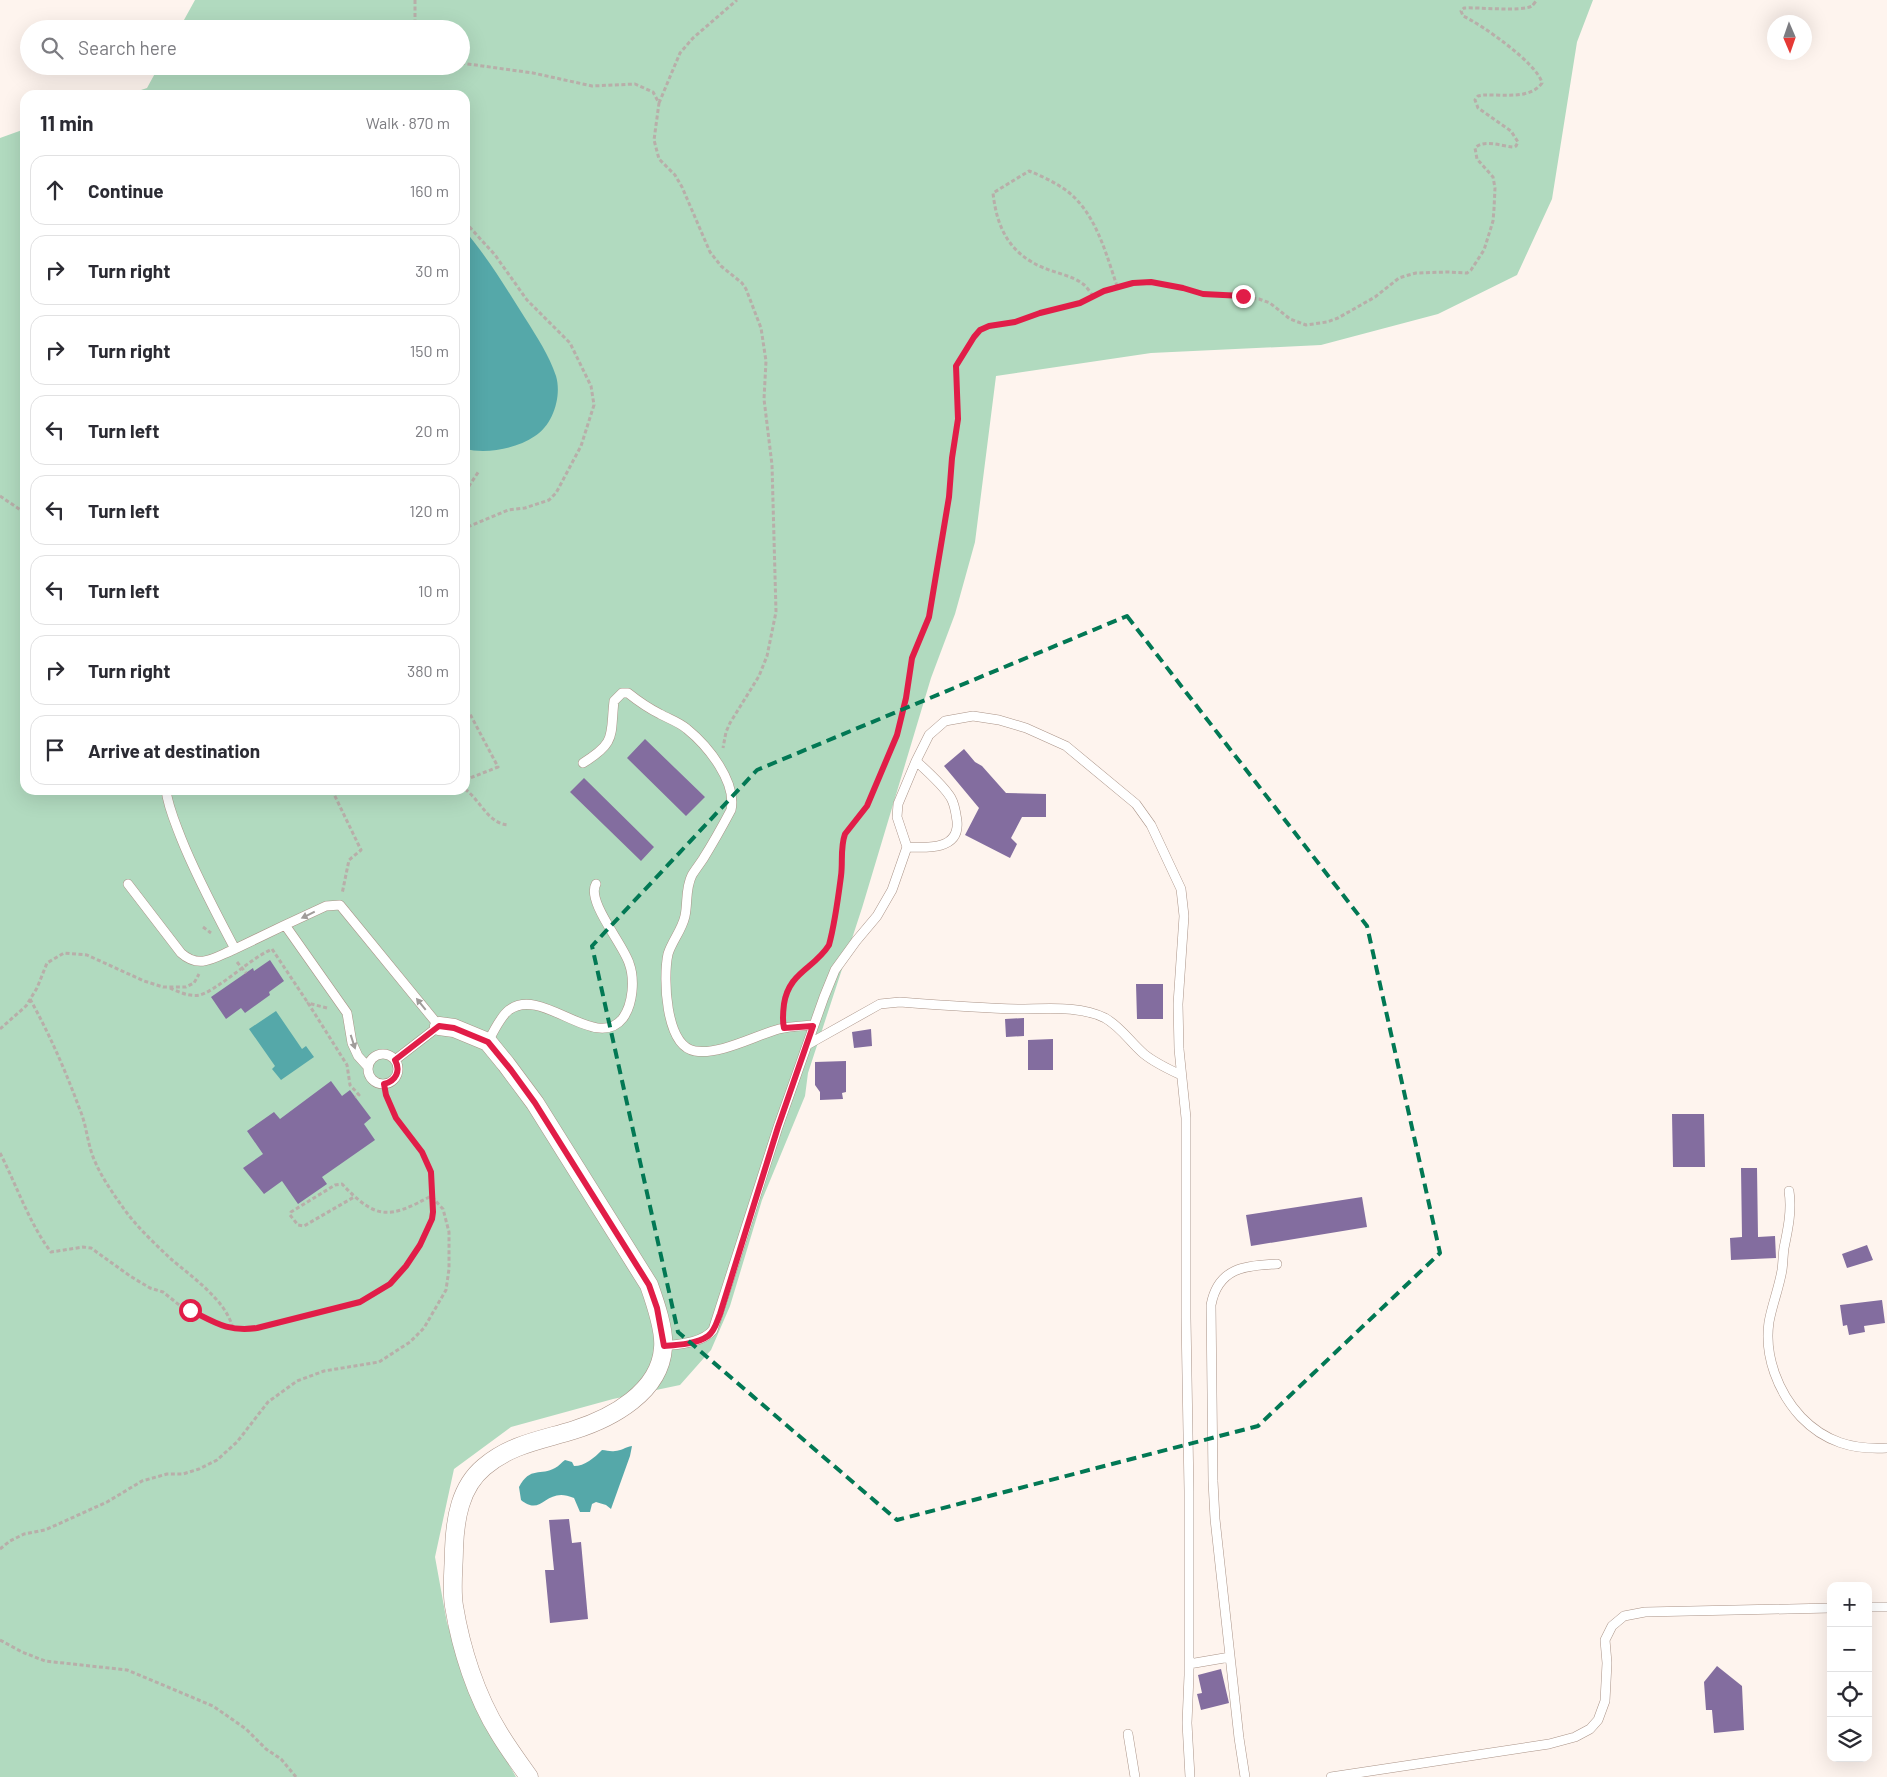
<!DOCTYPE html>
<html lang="en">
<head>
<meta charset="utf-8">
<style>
	body { margin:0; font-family:Barlow,sans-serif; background:#f2f2f3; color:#2b2b33 }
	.controls { position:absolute; right:15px; bottom:15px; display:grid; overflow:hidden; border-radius:10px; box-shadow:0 5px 20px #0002 }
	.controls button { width:45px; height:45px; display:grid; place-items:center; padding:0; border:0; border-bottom:1px solid #e1e1e2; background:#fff; color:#2b2b33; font:25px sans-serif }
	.compass { position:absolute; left:1767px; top:15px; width:45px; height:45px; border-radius:50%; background:#fff; box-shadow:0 5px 20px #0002; rotate:178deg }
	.stop { position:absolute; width:15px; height:15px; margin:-11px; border:4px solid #e11d48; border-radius:50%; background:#fff }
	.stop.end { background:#e11d48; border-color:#fff; box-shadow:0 1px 5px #0008 }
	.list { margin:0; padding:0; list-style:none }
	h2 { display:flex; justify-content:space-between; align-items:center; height:65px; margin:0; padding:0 20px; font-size:21px }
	h2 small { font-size:16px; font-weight:400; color:#7c7c81 }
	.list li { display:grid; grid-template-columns:32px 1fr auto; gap:15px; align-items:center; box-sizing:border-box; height:70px; margin:0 10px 10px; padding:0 10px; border:1px solid #e1e1e2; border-radius:15px }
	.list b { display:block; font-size:19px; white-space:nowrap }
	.list em { font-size:16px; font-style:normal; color:#7c7c81 }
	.icon { flex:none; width:28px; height:28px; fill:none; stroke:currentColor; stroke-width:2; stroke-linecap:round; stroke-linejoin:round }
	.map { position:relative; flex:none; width:1887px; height:1777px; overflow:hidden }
	.search { position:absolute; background:#fff; box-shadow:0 5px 20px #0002; left:20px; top:20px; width:450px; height:55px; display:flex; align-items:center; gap:12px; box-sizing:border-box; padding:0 18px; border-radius:28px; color:#7c7c81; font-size:19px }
	.panel { position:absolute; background:#fff; box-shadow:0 5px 20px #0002; left:20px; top:90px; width:450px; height:705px; border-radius:15px }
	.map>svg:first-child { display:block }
</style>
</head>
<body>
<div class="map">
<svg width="1887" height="1777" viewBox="0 0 1887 1777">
	<rect width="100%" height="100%" fill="#fef4ee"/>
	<path fill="#b1dabf" d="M 195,0 L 1593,0 L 1577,42 L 1552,199 L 1517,275 L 1438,314 L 1321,345 L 1151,353 L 996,376 L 975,542 L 955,614 L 931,678 L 862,908 L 808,1073 L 805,1096 L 762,1200 L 730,1306 L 711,1350 L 680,1385 L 613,1399 L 511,1427 L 454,1469 L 435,1557 L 447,1623 L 475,1704 L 516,1777 L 0,1777 L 0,138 L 25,129 L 25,790 L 465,790 L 465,95 L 126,95 L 147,88 L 159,66 L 461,66 L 461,29 L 179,29 Z"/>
	<path fill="#55a8a9" d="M 465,231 C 488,258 506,288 525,318 C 537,337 549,355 556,376 C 562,396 553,425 535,436 C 516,449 487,454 465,449 Z
		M 276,1011 L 302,1049 L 306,1046 L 314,1057 L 281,1080 L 272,1069 L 275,1066 L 249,1029 Z
		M 632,1446 L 630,1456 L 611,1509 L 606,1505 L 596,1502 L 592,1504 L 590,1512 L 580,1512 L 574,1498 C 545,1485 543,1518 521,1500 L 519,1487 C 530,1466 541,1476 555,1468 C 559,1466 562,1462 565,1460 L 572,1462 L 574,1466 C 585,1466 594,1458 602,1450 C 607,1450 610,1452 615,1451 C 621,1451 625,1447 632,1446 Z"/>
	<path fill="#836d9f" d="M 645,739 L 705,797 L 686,816 L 627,758 Z
		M 964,749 L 975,762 L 982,766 L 1006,793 L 1046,794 L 1046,817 L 1022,817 L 1011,838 L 1017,844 L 1010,858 L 965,835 L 979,808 L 944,766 Z
		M 584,778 L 654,847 L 641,861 L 570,792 Z
		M 270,960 L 284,981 L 269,992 L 270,995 L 245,1013 L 241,1008 L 226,1019 L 211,997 L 253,968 L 254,971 Z
		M 1136,984 L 1163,984 L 1163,1019 L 1137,1019 Z
		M 1024,1018 L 1024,1036 L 1006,1037 L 1005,1019 Z
		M 871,1029 L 872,1046 L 854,1048 L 852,1032 Z
		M 1053,1039 L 1053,1070 L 1028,1070 L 1028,1040 Z
		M 846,1061 L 846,1092 L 842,1093 L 843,1099 L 820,1100 L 820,1092 L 815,1085 L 815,1062 Z
		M 331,1081 L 342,1096 L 350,1090 L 371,1118 L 364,1124 L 375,1140 L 322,1177 L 327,1184 L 298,1204 L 282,1181 L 264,1194 L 243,1168 L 263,1154 L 247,1131 L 274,1112 L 280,1119 Z
		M 1672,1114 L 1704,1114 L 1705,1167 L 1673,1167 Z
		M 1741,1168 L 1757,1168 L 1758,1237 L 1775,1236 L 1776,1258 L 1731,1260 L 1730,1238 L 1742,1237 Z
		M 1362,1197 L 1367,1227 L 1251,1246 L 1246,1215 Z
		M 1867,1245 L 1873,1260 L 1847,1268 L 1842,1254 Z
		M 1882,1300 L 1885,1323 L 1864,1326 L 1865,1332 L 1849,1335 L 1847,1325 L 1843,1326 L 1840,1305 Z
		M 569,1519 L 572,1543 L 581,1542 L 588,1619 L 550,1623 L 545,1570 L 554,1570 L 549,1520 Z
		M 1717,1666 L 1742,1686 L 1744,1730 L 1714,1733 L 1712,1710 L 1706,1710 L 1704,1682 Z
		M 1221,1669 L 1229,1703 L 1201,1710 L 1197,1694 L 1202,1693 L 1198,1675 Z"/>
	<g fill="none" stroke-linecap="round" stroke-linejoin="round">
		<defs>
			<path id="lane" d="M 583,763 C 617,742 610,736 614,701 L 622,693 L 628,693 C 638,701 648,708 660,714 C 669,719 679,722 687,729 C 708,746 737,782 731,810 C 722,827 713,843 703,859 C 699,865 695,870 692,875 C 685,889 688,902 685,916 C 682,930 672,941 668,954 C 663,977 665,1046 695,1051 C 720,1055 754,1036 779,1029 C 790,1026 802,1026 813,1025
				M 166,790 C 168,807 175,822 181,838 C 196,876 216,913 235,949 L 285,925
				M 907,847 C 927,848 960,850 957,821 C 956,814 955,805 951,798 C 944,786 927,771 916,761
				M 128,884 L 181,953 C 200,970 215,957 235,949
				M 488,1042 C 492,1034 502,1015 509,1010 C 542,985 596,1053 623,1018 C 633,1004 635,979 629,963 C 623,944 586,901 596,884
				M 807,1045 L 880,1004 L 900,1002 C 939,1005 979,1008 1018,1009 C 1046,1009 1079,1005 1105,1018 C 1121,1027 1130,1042 1144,1054 C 1155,1063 1168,1069 1181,1075
				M368 1069a15 15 0 1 1 30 0a15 15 0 1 1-30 0Z
				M 368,1067 L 358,1056 L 352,1043 L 347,1013 L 285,925 L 326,906 L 340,905 L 439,1026 L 395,1060
				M 1789,1191 C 1792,1210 1788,1229 1784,1248 C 1783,1255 1783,1263 1782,1270 C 1779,1288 1772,1305 1769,1322 C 1764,1356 1778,1392 1801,1417 C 1825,1442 1853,1450 1887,1448
				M 664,1346 C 680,1344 702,1343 713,1330 L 778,1127 L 824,997 L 835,970 L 856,941 L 877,916 L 892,890 L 899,870 L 907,847 L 897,817 L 898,804 L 916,761 L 929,735 L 945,721 L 973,716 L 999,720 L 1026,728 L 1066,746 L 1136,804 L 1151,825 L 1181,889 L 1184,916 L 1178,1004 L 1179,1049 L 1186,1118 L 1186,1318 L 1189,1491 L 1189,1675 L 1187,1723 L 1190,1777
				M 1868,1607 L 1887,1607
				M 1189,1664 L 1230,1657
				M 1128,1734 L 1135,1777
				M 1245,1777 L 1239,1738 L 1215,1519 L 1213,1481 L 1211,1305 C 1218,1268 1245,1265 1277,1264
				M 1331,1777 L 1549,1744 L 1575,1737 L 1590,1729 L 1598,1720 L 1605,1701 L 1607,1663 L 1605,1640 L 1612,1626 L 1624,1616 L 1645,1612 L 1831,1608"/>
			<path id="street" d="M 439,1026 L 454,1028 L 488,1042 L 506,1064 L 535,1103 L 649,1285 C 655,1302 665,1330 663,1348 C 660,1392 612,1418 574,1430 C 542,1440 511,1444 484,1467 C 460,1487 455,1519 454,1549 C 454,1567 451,1588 454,1606 C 461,1649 476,1696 499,1733 C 508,1748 519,1763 529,1777"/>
		</defs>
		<use href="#lane" stroke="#aa9387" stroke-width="10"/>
		<use href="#street" stroke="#aa9387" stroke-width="19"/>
		<path stroke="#b8aea9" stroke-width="3" stroke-dasharray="4 2.5" stroke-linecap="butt" d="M 415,0 L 415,29
			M 461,63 L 533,73 L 592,86 L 635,84 L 653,92 L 659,103 L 654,140 L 659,159 L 675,175 L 682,187 L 710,252 L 721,266 L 742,283 L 746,289 L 761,328 L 766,361 L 764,399 L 772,465 L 776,612 L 767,656 L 759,676 L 730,723 L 726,732 L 723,748
			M 659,103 L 680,53 L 693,38 L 737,0
			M 465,222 L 495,255 L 527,300 L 570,343 L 591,386 L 594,405 L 581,446 L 556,493 L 549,500 L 525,508 L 508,510 L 465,528
			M 1093,296 C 1090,292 1087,287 1083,284 C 1073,276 1056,273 1044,268 C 1010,254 997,229 993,193 L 1029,171 C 1042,176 1056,183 1067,191 C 1096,213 1106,254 1117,286
			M 465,492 L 479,471
			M 0,496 L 25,513
			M 465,717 L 470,714 L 498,767 L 465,780
			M 465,789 C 481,801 488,824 509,825
			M 332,790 L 361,850 L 349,860 L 342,894
			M 203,927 L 211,933
			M 237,962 L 246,973
			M 170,988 C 178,992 190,997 200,995 C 207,993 214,988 220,984 C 237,973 253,958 272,949 L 308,1003
			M 30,999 C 50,1035 66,1072 80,1110 C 86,1124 87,1139 92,1154 C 99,1174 112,1192 124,1209 C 137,1227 155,1244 171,1259 C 192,1277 227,1301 233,1329
			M 327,1008 L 308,1003 L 347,1065 L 350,1085 L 359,1095 L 355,1097
			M 783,1015 C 784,1006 785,996 788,987 C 796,969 819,962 829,945 C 835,923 838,899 841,876 C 843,861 840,848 845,834 L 867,806 L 897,735 L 906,698 L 912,658 L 929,617 L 949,497 L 951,459 L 958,419 L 956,366 L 974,337 L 980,330 L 989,326 L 1015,322 L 1040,313 L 1080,303 L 1105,291 L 1133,283 L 1151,282 L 1183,288 L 1203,294 L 1259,299 L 1270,303 L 1290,319 L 1306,325 L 1327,322 L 1338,318 L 1375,297 L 1399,278 L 1405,276 L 1416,273 L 1447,272 L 1467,273 L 1471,270 L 1484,250 L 1493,221 L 1494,209 L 1495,188 L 1493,177 L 1477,159 L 1475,148 C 1484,139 1501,146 1513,147 L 1516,146 L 1518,142 L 1511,131 L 1478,108 L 1475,100 L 1478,96 L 1483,95 C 1502,94 1530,100 1542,83 C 1538,64 1481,24 1463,16 L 1461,11 L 1464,8 C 1478,7 1522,12 1532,6 C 1533,5 1536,1 1537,0
			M 0,1029 L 26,1006 L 37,988 L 47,963 L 64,953 L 87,955 L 144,981 L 163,987 L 186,987 L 194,983 L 199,974
			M 0,1153 C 17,1186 29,1223 51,1252 L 83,1247 L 91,1248 L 130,1276 L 150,1288 L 163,1292 L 183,1308 L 228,1328 L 241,1330 L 257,1328 L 361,1303 L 379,1292 L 396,1278 L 420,1245 L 429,1226 L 433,1213 L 431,1172 L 422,1152 L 395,1118 L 386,1095 L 384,1084
			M 0,1549 L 10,1541 L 24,1534 L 45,1530 L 107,1502 L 142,1481 L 167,1474 L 183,1474 L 199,1469 L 217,1460 L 237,1442 L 268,1402 L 297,1381 L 324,1371 L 379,1362 L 410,1342 L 424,1328 L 446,1290 L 449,1269 L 449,1232 L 443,1209 L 431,1196 C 389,1219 376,1220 342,1184 L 335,1185 L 291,1212 L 290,1215 L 298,1225 L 304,1226 L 354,1197
			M 0,1640 L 22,1652 L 45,1661 L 127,1670 L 213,1706 L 246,1729 L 266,1749 L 281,1759 L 296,1777"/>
		<use href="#lane" stroke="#fff" stroke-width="9"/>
		<use href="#street" stroke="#fff" stroke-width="18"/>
	</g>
	<defs><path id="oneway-solid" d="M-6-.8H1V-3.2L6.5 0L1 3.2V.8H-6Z" transform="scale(1.25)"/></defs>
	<g fill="#a09c9a">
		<use href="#oneway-solid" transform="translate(308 915) rotate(154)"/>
		<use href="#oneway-solid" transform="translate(421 1004) rotate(-129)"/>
		<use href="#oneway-solid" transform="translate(353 1042) rotate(72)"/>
	</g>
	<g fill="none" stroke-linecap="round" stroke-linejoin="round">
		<path stroke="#e11d48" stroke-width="6" d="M 190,1310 C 216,1323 228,1332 257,1328 L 360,1302 L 390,1284 L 406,1266 L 420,1245 L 432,1219 L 433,1212 L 431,1172 L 422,1152 L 396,1118 L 386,1095 L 384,1084 C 396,1081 401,1071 395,1060 L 439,1026 L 454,1028 L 488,1042 L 511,1070 L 535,1103 L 649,1285 L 657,1308 L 664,1346 C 677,1345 697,1344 708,1336 C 715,1331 717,1321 720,1314 L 778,1127 L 813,1026 L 784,1028 C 782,1020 783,1012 784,1004 C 789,972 814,969 829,945 C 835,923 838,899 841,876 C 843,862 840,848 845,834 L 867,806 L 897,735 L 906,698 L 912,658 L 929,617 L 949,497 L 952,458 L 958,419 L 956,366 L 974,337 L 980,330 L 989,326 L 1015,322 L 1040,313 L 1080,303 L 1104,291 L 1133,283 L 1151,282 L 1183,288 L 1203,294 L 1243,296"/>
	</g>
	<path fill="none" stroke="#027854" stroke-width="4" stroke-dasharray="10 6" stroke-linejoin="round" d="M 1127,616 L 1367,926 L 1440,1253 L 1258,1426 L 897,1520 L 678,1332 L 592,946 L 757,770 Z"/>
</svg>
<div class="controls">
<button>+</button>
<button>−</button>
<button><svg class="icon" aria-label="locate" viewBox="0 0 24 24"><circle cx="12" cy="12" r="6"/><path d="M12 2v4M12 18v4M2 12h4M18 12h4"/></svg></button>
<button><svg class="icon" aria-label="layers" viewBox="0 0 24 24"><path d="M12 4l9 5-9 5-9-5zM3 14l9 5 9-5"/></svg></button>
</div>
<svg class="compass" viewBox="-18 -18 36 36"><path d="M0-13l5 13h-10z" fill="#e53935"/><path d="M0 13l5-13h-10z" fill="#7c7c81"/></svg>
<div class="stop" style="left:190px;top:1310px"></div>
<div class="stop end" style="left:1243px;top:296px"></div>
<div class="search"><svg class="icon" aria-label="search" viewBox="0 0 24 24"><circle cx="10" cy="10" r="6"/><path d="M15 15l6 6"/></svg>Search here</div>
<section class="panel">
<h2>11 min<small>Walk · 870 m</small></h2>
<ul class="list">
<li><svg class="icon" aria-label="ahead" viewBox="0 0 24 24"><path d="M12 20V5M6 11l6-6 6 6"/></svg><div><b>Continue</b></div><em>160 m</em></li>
<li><svg class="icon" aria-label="right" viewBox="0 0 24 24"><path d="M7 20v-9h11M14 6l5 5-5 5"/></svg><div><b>Turn right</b></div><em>30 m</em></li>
<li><svg class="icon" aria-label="right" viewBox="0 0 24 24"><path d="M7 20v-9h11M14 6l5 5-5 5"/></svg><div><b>Turn right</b></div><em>150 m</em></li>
<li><svg class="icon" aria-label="left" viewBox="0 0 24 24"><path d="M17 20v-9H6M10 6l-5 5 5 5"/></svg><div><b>Turn left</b></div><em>20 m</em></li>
<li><svg class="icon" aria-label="left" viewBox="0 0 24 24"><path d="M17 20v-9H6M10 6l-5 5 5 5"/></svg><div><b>Turn left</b></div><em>120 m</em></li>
<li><svg class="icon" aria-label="left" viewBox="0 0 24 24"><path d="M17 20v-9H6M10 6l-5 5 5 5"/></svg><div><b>Turn left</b></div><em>10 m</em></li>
<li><svg class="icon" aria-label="right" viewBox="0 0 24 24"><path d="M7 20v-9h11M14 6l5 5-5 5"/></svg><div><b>Turn right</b></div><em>380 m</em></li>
<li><svg class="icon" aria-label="arrive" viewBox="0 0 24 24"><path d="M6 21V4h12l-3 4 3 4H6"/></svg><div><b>Arrive at destination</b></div></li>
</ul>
</section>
</div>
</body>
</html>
